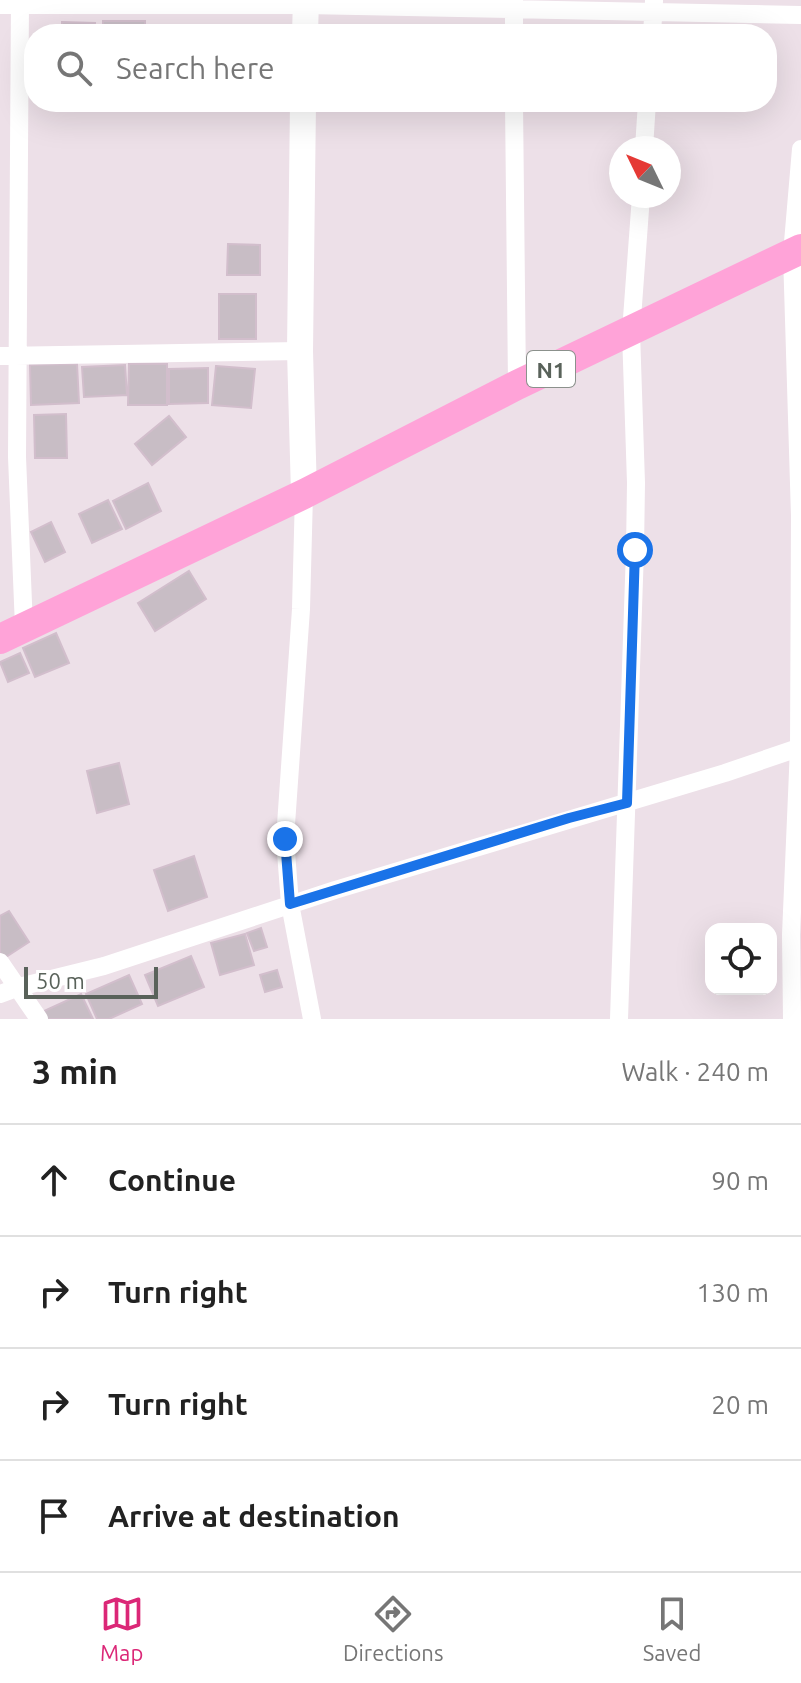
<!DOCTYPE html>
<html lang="en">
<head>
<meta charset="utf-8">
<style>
	body { margin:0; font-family:Ubuntu,sans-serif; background:#f2f2f2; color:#222 }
	.controls { position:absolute; right:24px; bottom:24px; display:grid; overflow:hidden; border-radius:16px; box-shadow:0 8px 32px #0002 }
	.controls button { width:72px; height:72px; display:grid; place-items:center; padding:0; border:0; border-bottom:2px solid #e0e0e0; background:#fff; color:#222; font:40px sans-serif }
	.compass { position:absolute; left:609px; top:136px; width:72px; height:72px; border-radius:50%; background:#fff; box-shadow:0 8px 32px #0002; rotate:313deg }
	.scale { position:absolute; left:24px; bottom:20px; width:134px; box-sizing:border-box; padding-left:8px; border:4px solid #59625a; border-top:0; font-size:22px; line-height:28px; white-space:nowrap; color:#59625a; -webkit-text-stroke:6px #fff; paint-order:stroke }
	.stop { position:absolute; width:24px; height:24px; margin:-18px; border:6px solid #1a73e8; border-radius:50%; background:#fff }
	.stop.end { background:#1a73e8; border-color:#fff; box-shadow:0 2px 8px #0008 }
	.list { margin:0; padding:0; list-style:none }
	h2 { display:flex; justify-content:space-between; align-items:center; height:104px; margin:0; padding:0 32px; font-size:34px }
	h2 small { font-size:26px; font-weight:400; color:#767676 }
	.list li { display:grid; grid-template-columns:52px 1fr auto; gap:24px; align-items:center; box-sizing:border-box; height:112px; padding:0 32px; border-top:2px solid #e0e0e0 }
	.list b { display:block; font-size:30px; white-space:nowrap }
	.list em { font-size:26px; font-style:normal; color:#767676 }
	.icon { flex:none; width:44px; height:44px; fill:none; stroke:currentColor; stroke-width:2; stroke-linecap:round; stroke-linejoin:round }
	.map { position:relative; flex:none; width:801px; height:1019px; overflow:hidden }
	.search { position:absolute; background:#fff; box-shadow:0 8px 32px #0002; left:24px; right:24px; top:24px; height:88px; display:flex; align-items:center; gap:20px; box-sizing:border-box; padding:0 28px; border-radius:32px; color:#767676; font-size:30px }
	.sheet { height:552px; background:#fff }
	nav { display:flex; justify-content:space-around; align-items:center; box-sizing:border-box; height:112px; border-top:2px solid #e0e0e0; background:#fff; font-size:22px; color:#767676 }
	nav a { display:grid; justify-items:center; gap:4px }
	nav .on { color:#db2777 }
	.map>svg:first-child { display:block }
</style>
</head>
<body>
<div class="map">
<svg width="801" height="1019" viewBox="0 0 801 1019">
	<rect width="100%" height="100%" fill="#ede0e8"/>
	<path fill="#c8bdc5" stroke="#d2becc" stroke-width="2" d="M 103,21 L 145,21 L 145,34 L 103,34 Z
		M 62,22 L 95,23 L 94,34 L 62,34 Z
		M 228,244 L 260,245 L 260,275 L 227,275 Z
		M 219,294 L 256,294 L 256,339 L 219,339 Z
		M 77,364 L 79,403 L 31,405 L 30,365 Z
		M 129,364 L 167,364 L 167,405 L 128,405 Z
		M 125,365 L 127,395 L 84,397 L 82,367 Z
		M 216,366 L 255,369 L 251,408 L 212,405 Z
		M 208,368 L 208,403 L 169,404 L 169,369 Z
		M 66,414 L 67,458 L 35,458 L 34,415 Z
		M 169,416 L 186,437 L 152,465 L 135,444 Z
		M 148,483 L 161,511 L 126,529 L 113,501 Z
		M 108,500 L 122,529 L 92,543 L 79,514 Z
		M 51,522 L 65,552 L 45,562 L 31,532 Z
		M 189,571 L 206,599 L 155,631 L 138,603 Z
		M 56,633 L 69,663 L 35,677 L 23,648 Z
		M 20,653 L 29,673 L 8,682 L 0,662 Z
		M 119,763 L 129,804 L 97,813 L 87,771 Z
		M 194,856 L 207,897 L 168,911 L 154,870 Z
		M 9,911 L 29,942 L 3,959 L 0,955 L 0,916 Z
		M 261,928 L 267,947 L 254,951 L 247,933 Z
		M 245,934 L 254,965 L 220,975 L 211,943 Z
		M 191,956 L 204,987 L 158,1006 L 145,975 Z
		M 277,970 L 282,987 L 265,992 L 260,975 Z
		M 129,975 L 142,1004 L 109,1019 L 97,1019 L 86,994 Z
		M 81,994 L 93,1019 L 46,1019 L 42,1012 Z"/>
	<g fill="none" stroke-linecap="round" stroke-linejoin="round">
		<path stroke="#fff" stroke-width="18" d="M 20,0 L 17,457 L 24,627
			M 514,0 L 514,34
			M 0,5 L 306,5 L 801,15
			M 652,34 L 654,1
			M 514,102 L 517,385
			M 644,148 L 647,102
			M 0,356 L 300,351
			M 304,494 L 301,609 L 285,839 L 290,904 L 312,1019
			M 0,962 L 39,1019
			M 0,994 L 19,987 L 104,966 L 335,890 L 725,773 L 801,747
			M 619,1019 L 635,550 L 636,483 L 631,332 L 641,196
			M 792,1019 L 791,935 L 799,748 L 800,516 L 792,254 L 801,149"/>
		<path stroke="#fff" stroke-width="26" d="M 305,34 L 306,0
			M 303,102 L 300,351 L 304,494"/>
		<path stroke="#ffa3d8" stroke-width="30" d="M 0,639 L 304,494 L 517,385 L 801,249"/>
	</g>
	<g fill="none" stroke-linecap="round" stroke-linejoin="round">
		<path stroke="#1a73e8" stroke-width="10" d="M 285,839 L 290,904 L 569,818 L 627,803 L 635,550"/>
	</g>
	<g text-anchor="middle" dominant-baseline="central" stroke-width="7" stroke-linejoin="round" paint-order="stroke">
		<rect fill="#fff" stroke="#8b918c" stroke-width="2" x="527" y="351" width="48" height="36" rx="6"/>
		<g font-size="22" font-weight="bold" fill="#59625a">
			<text x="551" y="369">N1</text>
		</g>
	</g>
</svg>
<div class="controls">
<button><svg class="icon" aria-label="locate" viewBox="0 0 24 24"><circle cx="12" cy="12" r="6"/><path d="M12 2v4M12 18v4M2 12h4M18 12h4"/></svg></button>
</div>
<svg class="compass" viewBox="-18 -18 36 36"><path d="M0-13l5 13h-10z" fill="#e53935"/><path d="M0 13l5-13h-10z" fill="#767676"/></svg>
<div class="scale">50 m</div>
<div class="stop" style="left:635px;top:550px"></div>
<div class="stop end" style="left:285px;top:839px"></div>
<div class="search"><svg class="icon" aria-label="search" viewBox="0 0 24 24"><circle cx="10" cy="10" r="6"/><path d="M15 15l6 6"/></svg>Search here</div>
</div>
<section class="sheet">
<h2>3 min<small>Walk · 240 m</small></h2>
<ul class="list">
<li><svg class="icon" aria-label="ahead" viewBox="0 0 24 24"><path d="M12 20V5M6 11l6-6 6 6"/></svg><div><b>Continue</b></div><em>90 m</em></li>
<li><svg class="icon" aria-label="right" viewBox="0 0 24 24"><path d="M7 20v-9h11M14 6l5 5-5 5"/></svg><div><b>Turn right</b></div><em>130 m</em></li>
<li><svg class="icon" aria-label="right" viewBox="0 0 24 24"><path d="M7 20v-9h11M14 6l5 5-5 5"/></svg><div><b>Turn right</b></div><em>20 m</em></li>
<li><svg class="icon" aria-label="arrive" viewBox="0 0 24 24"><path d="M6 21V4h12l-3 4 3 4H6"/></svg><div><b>Arrive at destination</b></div></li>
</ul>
</section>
<nav>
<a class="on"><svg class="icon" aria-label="map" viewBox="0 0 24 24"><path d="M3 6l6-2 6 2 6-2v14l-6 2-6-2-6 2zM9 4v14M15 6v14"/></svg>Map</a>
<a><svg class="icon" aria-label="directions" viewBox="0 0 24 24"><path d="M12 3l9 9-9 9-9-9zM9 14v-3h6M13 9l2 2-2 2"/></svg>Directions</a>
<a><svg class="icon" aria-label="saved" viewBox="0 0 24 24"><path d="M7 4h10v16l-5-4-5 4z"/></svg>Saved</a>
</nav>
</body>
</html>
